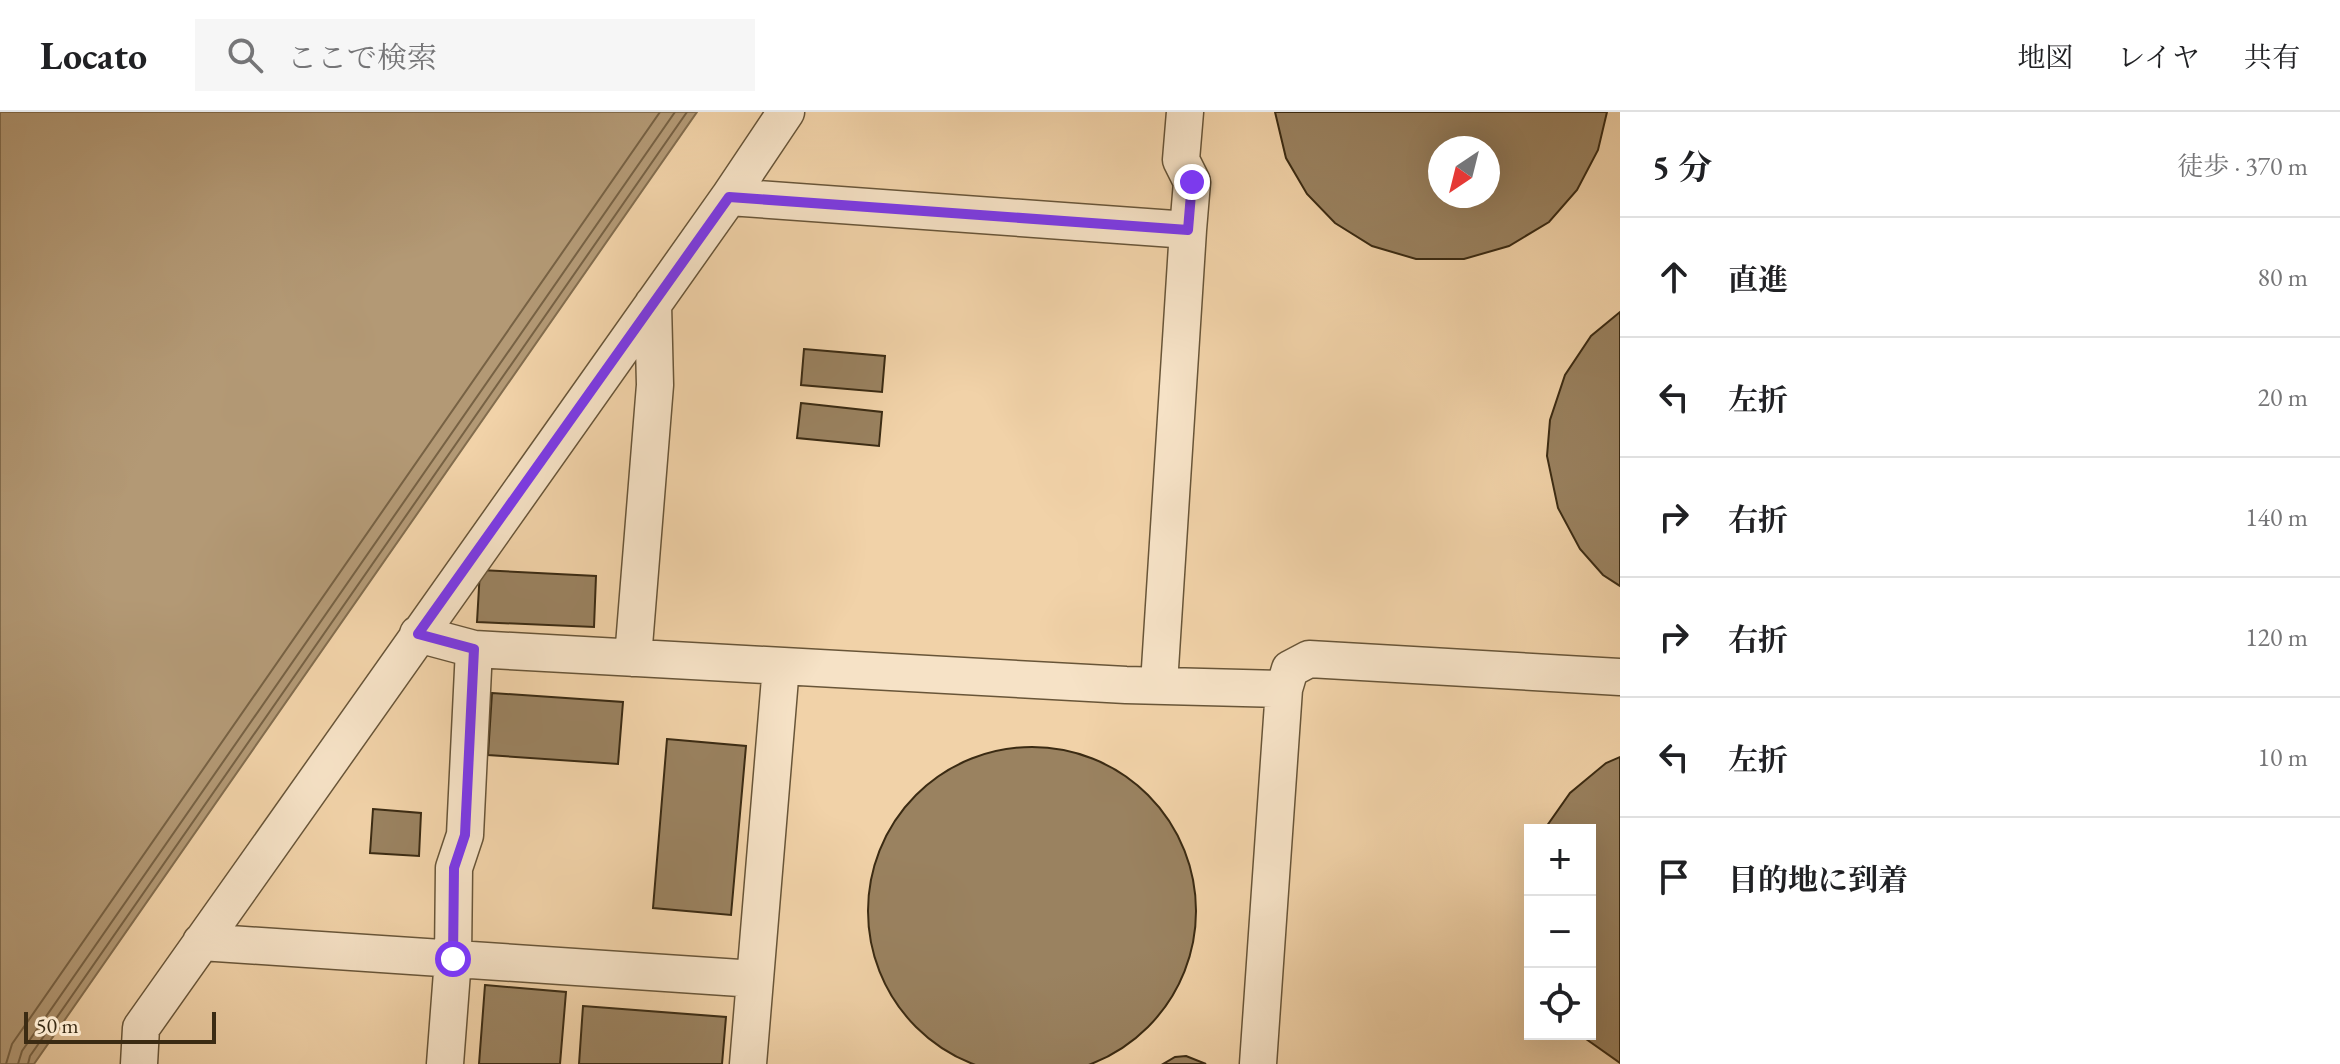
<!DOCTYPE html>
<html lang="ja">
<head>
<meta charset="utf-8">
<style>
	body { margin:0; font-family:"EB Garamond","Noto Serif JP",serif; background:#f6f6f6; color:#202124 }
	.controls { position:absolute; right:24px; bottom:24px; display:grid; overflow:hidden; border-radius:0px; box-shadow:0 8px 32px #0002 }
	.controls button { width:72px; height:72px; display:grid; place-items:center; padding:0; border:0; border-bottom:2px solid #e0e0e0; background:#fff; color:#202124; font:40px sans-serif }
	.compass { position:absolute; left:1428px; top:24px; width:72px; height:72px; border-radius:50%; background:#fff; box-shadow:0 8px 32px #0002; rotate:215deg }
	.scale { position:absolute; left:24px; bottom:20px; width:192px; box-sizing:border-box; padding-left:8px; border:4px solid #3b2b13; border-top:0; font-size:22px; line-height:28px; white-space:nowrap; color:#3b2b13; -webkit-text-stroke:6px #f6e2c6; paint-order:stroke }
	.stop { position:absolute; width:24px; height:24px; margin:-18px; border:6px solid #7c3aed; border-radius:50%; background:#fff }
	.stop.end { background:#7c3aed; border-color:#fff; box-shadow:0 2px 8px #0008 }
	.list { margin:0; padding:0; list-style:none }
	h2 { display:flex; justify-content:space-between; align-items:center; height:104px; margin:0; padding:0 32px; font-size:34px }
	h2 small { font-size:26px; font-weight:400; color:#757577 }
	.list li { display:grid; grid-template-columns:52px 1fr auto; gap:24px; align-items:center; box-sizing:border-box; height:120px; padding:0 32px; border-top:2px solid #e0e0e0 }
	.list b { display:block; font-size:30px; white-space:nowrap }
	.list em { font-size:26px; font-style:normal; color:#757577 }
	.icon { flex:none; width:44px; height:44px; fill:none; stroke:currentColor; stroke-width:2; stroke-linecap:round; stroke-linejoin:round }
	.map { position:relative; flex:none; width:1620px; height:952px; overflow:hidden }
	header { display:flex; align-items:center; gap:48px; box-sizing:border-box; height:112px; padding:0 40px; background:#fff; border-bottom:2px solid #e0e0e0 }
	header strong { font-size:38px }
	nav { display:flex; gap:44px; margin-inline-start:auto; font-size:28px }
	.search { width:560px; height:72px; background:#f6f6f6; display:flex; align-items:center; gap:20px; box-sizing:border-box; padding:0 28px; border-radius:0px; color:#757577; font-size:30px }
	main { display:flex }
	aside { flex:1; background:#fff }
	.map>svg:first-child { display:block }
</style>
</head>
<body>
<header>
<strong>Locato</strong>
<div class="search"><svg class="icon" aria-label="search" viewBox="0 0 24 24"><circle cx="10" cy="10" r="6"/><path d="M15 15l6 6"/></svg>ここで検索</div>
<nav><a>地図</a><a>レイヤ</a><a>共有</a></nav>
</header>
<main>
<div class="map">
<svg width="1620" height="952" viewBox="0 0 1620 952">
	<rect width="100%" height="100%" fill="#f1d2a8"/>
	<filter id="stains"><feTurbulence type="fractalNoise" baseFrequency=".0025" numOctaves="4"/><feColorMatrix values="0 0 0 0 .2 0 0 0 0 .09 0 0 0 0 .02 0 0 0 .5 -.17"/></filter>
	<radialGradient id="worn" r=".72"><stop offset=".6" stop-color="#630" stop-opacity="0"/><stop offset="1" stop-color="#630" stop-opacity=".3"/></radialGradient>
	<path fill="#b39975" stroke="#836d4e" stroke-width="2" d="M 0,0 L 697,0 L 34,952 L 0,952 Z"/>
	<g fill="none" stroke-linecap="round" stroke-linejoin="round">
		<path stroke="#776244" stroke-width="2" d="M 6,952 L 12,932 L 660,0
			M 18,952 L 22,939 L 675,0
			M 28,952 L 30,944 L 687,0"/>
	</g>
	<path fill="#9a8260" stroke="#3b2b13" stroke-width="2" fill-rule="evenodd" d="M 1275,0 L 1607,0 L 1598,38 L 1577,78 L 1549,110 L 1509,134 L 1464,147 L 1416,147 L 1372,134 L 1335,111 L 1307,82 L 1286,46 ZM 1440,36 L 1488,36 L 1488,84 L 1440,84 Z
		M 1620,200 L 1620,474 L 1603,463 L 1580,437 L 1558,396 L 1547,344 L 1550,308 L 1565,263 L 1591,224 Z
		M 804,237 L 885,244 L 882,280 L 801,273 Z
		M 801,291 L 882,300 L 879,334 L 797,326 Z
		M 480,458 L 596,464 L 594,515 L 477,510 Z
		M 492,581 L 623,590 L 618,652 L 488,643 Z
		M 667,627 L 746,634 L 731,803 L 653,796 Z
		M868 799a164 164 0 1 1 328 0a164 164 0 1 1-328 0Z
		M 1620,645 L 1620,951 L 1579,922 L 1590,922 L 1590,718 L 1544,718 L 1570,681 L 1606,651 Z
		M 373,697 L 421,701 L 419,744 L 370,741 Z
		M 1530,755 L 1530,836 L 1525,783 Z
		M 485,873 L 566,880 L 560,952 L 479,952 Z
		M 583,894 L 726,905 L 722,952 L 579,952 Z
		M 1186,944 L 1206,952 L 1163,952 L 1175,945 Z"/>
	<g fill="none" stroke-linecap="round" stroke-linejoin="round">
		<defs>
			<path id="minor" d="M 1185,0 L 1181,48 L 1192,70 L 1188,118
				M 729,85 L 786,0
				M 418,522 L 474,537 L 1126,573 L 1284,577 L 1258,952
				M 633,546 L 655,273 L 653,192
				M 1284,577 L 1290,557 L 1309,547 L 1620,565
				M 201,830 L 755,867
				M 139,952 L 141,916 L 729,85 L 1188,118 L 1159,572
				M 445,952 L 453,847 L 454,756 L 465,723 L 474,537
				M 748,952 L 781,554"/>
		</defs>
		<use href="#minor" stroke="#685538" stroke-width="39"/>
		<use href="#minor" stroke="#f6e2c6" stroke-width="36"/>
	</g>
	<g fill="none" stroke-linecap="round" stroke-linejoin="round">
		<path stroke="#7c3aed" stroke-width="10" d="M 453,847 L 454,756 L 465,723 L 474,537 L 418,522 L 729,85 L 1188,118 L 1192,70"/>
	</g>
	<rect width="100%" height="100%" filter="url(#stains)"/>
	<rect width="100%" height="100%" fill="url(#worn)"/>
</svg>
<div class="controls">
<button>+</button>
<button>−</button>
<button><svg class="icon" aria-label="locate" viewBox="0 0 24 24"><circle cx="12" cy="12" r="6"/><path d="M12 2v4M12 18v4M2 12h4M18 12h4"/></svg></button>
</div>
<svg class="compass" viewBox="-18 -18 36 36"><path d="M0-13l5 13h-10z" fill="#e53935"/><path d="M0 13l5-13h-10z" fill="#757577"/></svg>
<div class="scale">50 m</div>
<div class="stop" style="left:453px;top:847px"></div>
<div class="stop end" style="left:1192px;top:70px"></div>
</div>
<aside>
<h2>5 分<small>徒歩 · 370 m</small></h2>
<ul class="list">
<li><svg class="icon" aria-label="ahead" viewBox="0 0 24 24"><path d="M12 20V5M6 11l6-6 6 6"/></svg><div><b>直進</b></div><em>80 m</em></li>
<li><svg class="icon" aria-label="left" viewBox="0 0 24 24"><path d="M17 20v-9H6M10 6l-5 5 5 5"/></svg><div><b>左折</b></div><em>20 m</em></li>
<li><svg class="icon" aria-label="right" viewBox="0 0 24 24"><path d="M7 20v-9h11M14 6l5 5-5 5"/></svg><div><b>右折</b></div><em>140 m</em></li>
<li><svg class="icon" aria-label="right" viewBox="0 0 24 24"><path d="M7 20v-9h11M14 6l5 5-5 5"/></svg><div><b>右折</b></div><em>120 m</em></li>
<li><svg class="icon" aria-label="left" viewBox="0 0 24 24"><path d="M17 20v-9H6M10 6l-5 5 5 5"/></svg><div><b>左折</b></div><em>10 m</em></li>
<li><svg class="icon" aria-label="arrive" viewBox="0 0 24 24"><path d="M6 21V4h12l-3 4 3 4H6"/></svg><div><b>目的地に到着</b></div></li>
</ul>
</aside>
</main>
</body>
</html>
